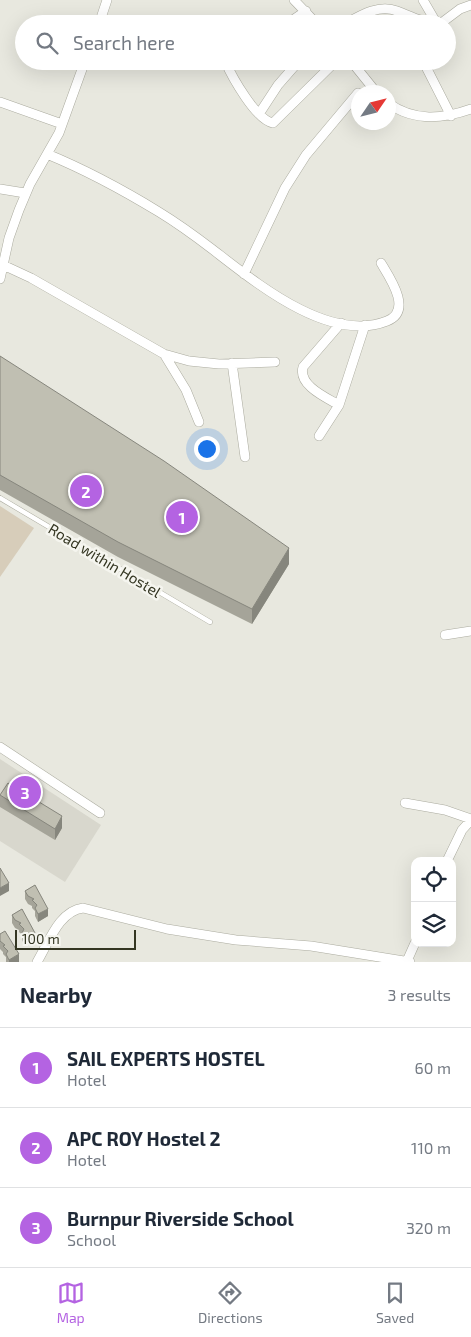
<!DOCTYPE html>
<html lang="en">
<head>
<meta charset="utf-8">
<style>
	body { margin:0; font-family:"Exo 2",sans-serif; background:#f6f6f7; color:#1f2937 }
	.controls { position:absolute; right:15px; bottom:15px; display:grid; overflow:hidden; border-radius:10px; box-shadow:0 5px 20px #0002 }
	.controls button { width:45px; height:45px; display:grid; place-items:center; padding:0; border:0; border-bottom:1px solid #e0e1e3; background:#fff; color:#1f2937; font:25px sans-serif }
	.compass { position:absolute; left:351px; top:85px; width:45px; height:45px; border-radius:50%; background:#fff; box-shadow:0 5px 20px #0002; rotate:55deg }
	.scale { position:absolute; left:15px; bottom:12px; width:121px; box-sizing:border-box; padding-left:5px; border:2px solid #343622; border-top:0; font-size:14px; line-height:18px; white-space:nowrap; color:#343622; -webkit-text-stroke:4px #f5f5ef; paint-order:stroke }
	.you { position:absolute; left:206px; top:448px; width:18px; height:18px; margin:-12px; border:4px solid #fff; border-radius:50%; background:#1a73e8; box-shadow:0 0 0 8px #1a73e833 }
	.badge { display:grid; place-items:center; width:32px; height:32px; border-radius:50%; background:#b463e2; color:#fff; font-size:16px; font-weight:700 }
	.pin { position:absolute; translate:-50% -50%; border:2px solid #fff; box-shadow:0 1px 5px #0006 }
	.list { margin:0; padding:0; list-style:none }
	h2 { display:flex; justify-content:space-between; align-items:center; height:65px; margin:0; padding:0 20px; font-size:21px }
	h2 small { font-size:16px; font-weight:400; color:#747a83 }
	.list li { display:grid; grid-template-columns:32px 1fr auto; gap:15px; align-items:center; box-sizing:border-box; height:80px; padding:0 20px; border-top:1px solid #e0e1e3 }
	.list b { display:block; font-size:19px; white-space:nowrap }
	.list p { margin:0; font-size:16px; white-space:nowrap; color:#747a83 }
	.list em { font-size:16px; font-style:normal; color:#747a83 }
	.icon { flex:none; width:28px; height:28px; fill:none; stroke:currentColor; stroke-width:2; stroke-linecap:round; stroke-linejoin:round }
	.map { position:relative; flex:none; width:471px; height:962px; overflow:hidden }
	.search { position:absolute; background:#fff; box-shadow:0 5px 20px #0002; left:15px; right:15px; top:15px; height:55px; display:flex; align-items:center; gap:12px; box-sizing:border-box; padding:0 18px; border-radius:28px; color:#747a83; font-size:19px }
	.sheet { height:305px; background:#fff }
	nav { display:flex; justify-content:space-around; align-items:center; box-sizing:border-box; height:70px; border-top:1px solid #e0e1e3; background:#fff; font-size:14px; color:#747a83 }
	nav a { display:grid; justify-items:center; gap:2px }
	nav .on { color:#b463e2 }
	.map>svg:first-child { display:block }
</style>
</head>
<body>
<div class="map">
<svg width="471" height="962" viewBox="0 0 471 962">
	<rect width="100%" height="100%" fill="#e8e8df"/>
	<path fill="#d8d7cd" d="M 0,759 L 101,825 L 65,882 L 0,841 Z"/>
	<path fill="#d7cdba" d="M 0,506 L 34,528 L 0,577 Z"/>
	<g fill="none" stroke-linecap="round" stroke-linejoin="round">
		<defs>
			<path id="lane" d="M 0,498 L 210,622"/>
			<path id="street" d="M 294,0 L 317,24
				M 423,0 L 437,24
				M 99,24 L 107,0
				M 287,24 L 306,11
				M 345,24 C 361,15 379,4 397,11 C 411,16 420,22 435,22
				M 440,24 L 460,9 L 471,5
				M 225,61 C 232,77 256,120 273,123 L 336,61
				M 351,61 L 376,92
				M 423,61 L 451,116
				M 0,102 L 62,124
				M 388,103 C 414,122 443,119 471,109
				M 259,114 L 278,85 L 299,61
				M 47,154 C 86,170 123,190 159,212 C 177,223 195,236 212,249 C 255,282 329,344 387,321 C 413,311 390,278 381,263
				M 0,189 L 25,193
				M 3,265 L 31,278 L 164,354 L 189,361 L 219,364 L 275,362
				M 244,274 L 285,188 L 306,155 L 358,93
				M 0,279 L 9,238 L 19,210 L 30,184 L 59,133 L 85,61
				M 164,354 L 186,390 L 199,422
				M 232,363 L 245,457
				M 339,405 C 325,397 298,385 303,367 L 341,323
				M 319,436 L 339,405 L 365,325
				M 445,635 L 471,631
				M 0,747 L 100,813
				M 405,803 L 445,810 L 471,819
				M 447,861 L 462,830 L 471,820
				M 407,961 L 415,943
				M 37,962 C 49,942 59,911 83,908 L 167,929 L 236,940 L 311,946 L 410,962"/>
		</defs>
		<use href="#lane" stroke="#abab9f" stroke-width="5.5"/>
		<use href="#street" stroke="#abab9f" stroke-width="10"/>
		<use href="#lane" stroke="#fff" stroke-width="4.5"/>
		<use href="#street" stroke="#fff" stroke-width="9"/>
	</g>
	<path fill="#a5a499" d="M 0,356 L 289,564 L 252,624 L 118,557 L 0,490 Z
		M 0,795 L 62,828 L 55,840 L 0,807 Z
		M 35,885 L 48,916 L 38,922 L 35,916 L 35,911 L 32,908 L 32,906 L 28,904 L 25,899 L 25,891 Z
		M 22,909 L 35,940 L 25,946 L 22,940 L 22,935 L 19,932 L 19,930 L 15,928 L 12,923 L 12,915 Z
		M 0,934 L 19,962 L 6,962 L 6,957 L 3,954 L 3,952 L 0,949 Z"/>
	<path fill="#86867d" d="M 289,548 L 289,564 L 252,624 L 252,609 Z
		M 62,816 L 62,828 L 55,840 L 55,829 Z
		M 9,883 L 9,891 L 0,896 L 0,888 Z
		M 48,909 L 48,916 L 38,922 L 38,914 Z
		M 35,933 L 35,940 L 25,946 L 25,938 Z
		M 19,954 L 19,962 L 9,962 L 9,960 Z"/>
	<path fill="#c0bfb2" stroke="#86867d" d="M 0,356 L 164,461 L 289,548 L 252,609 L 118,542 L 0,475 Z
		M 8,783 L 62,816 L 55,829 L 0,795 Z
		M 0,868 L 9,883 L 0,888 Z
		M 35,885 L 48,909 L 38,914 L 35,908 L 37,905 L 32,900 L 34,899 L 28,896 L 25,891 Z
		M 22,909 L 35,933 L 25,938 L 22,933 L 24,929 L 19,924 L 21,923 L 15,920 L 12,915 Z
		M 5,931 L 19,954 L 9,960 L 6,954 L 8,951 L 3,946 L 5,945 L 0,941 L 0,934 Z"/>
	<g text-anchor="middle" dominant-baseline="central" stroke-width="5" stroke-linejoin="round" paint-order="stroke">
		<g font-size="15" fill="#343622" stroke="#f5f5ef">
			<text transform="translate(105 560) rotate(31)">Road within Hostel</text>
		</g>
	</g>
</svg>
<div class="controls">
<button><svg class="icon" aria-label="locate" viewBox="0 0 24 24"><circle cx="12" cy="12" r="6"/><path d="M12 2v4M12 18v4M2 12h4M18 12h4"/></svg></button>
<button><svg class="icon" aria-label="layers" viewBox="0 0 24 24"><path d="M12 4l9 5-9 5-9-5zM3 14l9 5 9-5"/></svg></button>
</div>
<svg class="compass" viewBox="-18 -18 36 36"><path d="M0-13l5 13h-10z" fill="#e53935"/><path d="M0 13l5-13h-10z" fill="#747a83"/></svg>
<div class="scale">100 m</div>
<div class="you"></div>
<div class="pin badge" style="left:182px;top:517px">1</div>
<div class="pin badge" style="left:86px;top:491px">2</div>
<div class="pin badge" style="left:25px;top:792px">3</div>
<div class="search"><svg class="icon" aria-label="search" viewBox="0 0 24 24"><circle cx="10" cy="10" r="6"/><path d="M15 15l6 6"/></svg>Search here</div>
</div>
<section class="sheet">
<h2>Nearby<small>3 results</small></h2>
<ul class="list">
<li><span class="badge">1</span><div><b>SAIL EXPERTS HOSTEL</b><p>Hotel</p></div><em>60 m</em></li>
<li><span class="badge">2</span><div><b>APC ROY Hostel 2</b><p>Hotel</p></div><em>110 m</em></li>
<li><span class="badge">3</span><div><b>Burnpur Riverside School</b><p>School</p></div><em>320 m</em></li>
</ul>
</section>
<nav>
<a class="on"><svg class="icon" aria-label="map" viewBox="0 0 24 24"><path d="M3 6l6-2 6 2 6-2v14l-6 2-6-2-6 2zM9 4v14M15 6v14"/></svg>Map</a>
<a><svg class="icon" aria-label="directions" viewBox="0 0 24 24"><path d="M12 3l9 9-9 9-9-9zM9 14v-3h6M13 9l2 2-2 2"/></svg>Directions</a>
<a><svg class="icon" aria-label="saved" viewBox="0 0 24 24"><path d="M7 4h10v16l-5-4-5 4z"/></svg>Saved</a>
</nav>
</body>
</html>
